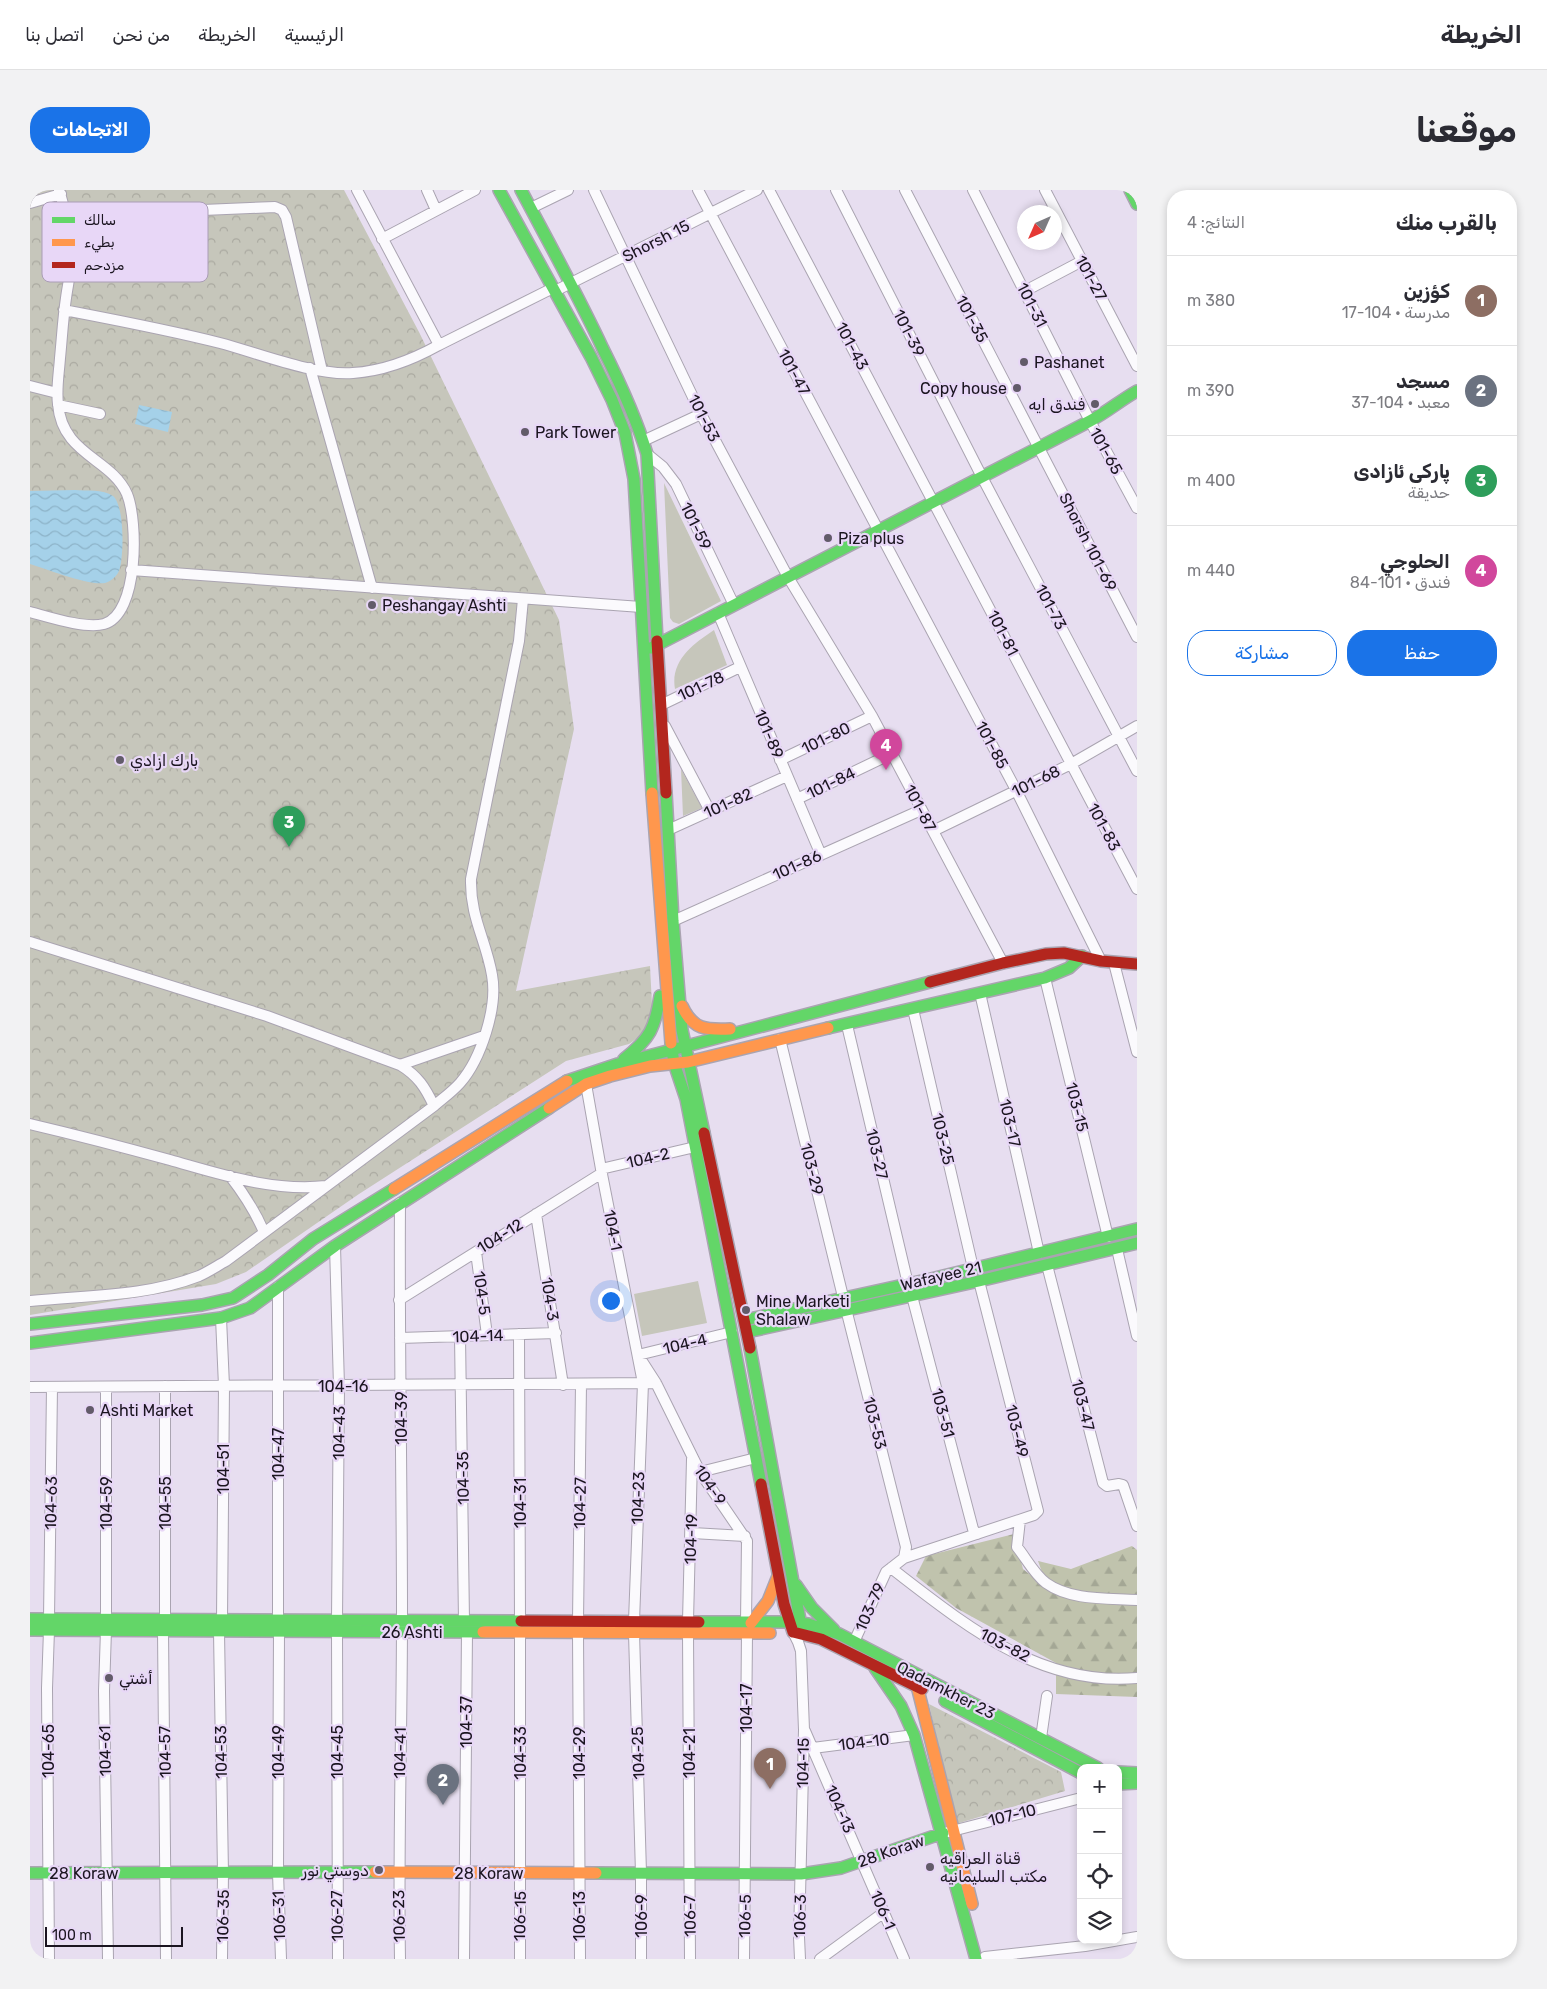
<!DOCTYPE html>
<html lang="ar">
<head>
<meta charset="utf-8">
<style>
	body { margin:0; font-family:Rubik,Cairo,sans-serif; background:#f2f2f3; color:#2b2b33; direction:rtl }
	.controls { position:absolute; right:15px; bottom:15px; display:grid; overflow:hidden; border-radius:10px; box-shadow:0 2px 8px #0003 }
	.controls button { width:45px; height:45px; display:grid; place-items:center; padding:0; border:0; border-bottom:1px solid #e1e1e2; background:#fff; color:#2b2b33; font:25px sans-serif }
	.compass { position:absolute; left:987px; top:15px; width:45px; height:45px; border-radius:50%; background:#fff; box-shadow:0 2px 8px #0003; rotate:225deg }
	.scale { position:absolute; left:15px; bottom:12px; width:138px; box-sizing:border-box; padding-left:5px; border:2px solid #1b1520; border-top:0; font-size:14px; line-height:18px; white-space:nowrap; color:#1b1520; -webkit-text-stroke:4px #e8d7f7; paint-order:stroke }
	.you { position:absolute; left:580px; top:1110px; width:18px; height:18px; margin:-12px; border:4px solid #fff; border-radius:50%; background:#1a73e8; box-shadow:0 0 0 8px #1a73e833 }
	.badge { display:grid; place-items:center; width:32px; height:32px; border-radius:50%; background:#1a73e8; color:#fff; font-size:16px; font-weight:700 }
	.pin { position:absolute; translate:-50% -41px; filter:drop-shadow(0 1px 2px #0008) }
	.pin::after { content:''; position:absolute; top:26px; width:18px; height:15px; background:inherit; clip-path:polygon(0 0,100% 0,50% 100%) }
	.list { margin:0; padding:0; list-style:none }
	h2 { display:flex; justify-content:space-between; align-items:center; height:65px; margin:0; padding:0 20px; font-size:21px }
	h2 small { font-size:16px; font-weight:400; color:#7c7c81 }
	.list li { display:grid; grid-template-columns:32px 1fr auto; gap:15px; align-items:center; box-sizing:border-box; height:90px; padding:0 20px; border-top:1px solid #e1e1e2 }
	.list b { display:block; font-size:19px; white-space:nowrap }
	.list p { margin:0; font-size:16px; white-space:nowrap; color:#7c7c81 }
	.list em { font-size:16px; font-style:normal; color:#7c7c81 }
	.actions { display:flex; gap:10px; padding:15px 20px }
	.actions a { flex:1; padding:11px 0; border:1px solid #1a73e8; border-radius:20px; text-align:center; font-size:18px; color:#1a73e8 }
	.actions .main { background:#1a73e8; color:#fff }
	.icon { flex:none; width:28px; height:28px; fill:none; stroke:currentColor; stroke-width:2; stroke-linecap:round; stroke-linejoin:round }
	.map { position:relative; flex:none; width:1107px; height:1769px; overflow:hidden; direction:ltr; border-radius:20px }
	header { display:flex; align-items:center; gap:30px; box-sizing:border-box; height:70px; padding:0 25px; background:#fff; border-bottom:1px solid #e1e1e2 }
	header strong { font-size:24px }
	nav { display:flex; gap:28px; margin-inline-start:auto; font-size:18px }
	.intro { display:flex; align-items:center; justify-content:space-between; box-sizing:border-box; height:120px; padding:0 30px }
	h1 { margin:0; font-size:35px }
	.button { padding:12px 22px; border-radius:20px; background:#1a73e8; color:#fff; font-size:18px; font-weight:700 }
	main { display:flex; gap:30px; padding:0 30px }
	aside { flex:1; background:#fff; border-radius:20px; box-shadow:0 2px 8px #0003 }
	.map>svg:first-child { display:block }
</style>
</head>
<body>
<header>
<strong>الخريطة</strong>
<nav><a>الرئيسية</a><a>الخريطة</a><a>من نحن</a><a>اتصل بنا</a></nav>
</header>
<div class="intro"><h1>موقعنا</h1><a class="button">الاتجاهات</a></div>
<main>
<aside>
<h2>بالقرب منك<small>النتائج: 4</small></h2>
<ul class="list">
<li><span class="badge" style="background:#8d6e63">1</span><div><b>كؤزين</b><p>مدرسة · 104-17</p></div><em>380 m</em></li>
<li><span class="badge" style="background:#6b7280">2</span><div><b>مسجد</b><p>معبد · 104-37</p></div><em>390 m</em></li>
<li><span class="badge" style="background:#2e9e5b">3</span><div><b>پارکی ئازادی</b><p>حديقة</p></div><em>400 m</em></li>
<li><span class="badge" style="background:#d1479c">4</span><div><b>الحلوجي</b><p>فندق · 101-84</p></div><em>440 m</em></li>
</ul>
<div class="actions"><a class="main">حفظ</a><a>مشاركة</a></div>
</aside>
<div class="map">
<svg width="1107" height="1769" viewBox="0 0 1107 1769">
	<defs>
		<pattern id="forest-firs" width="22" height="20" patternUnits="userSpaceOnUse" patternTransform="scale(1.25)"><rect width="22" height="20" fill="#c0c3ad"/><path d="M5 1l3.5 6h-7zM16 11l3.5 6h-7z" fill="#a4a795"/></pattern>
		<pattern id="park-crowns" width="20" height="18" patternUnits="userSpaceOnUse" patternTransform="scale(1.25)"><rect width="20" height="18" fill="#c6c6bb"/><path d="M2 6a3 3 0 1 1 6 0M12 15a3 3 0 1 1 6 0" fill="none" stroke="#aaa9a0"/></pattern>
		<pattern id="water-waves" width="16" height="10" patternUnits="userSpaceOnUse" patternTransform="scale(1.25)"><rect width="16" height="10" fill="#a5d1e9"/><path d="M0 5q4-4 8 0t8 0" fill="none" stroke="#8db3c8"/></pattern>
	</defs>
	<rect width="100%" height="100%" fill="#e7def0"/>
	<path fill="url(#forest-firs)" d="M 984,1344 L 993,1379 L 1018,1399 L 1008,1371 L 1041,1379 L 1102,1356 L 1107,1360 L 1107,1507 L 1026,1504 L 1026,1473 L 926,1418 L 886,1386 L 896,1366 Z"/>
	<path fill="url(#park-crowns)" d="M 0,0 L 314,0 L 389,142 L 529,430 L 544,539 L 486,801 L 620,776 L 622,815 L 617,837 L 609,847 L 599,854 L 536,871 L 329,1004 L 216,1082 L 186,1094 L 0,1125 Z
		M 899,1514 L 1031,1582 L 1035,1601 L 926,1634 Z"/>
	<path fill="#c6c6bb" d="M 634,293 L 691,411 L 649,434 L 643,432 L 640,428 Z
		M 684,440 L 697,475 L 645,499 C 640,471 663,454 684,440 Z
		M 651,579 L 672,618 L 653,626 Z
		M 668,1091 L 677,1133 L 612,1146 L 604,1104 Z"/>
	<path fill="url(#water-waves)" d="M 109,215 L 142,222 L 138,242 L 105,234 Z
		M 45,300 C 56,301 73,299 83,306 C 95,316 94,368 89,381 C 86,387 81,391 75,393 C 59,396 17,379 0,374 L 0,301 Z"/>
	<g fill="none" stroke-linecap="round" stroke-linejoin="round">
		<defs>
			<path id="street" d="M 327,0 L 409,155 L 523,98
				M 397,0 L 406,20
				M 564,0 L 671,224 L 758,387 L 842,526 L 973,773
				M 668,0 L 986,600 L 1071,771
				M 739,0 L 1107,699
				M 806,0 L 952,287 L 1107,581
				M 875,0 L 1107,447
				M 943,0 L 1060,231 L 1107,318
				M 1015,0 L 1107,176
				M 0,13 L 31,4
				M 501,18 L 538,0
				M 149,21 L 245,17 L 252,20 L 256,27 L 292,181
				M 352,49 L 445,0
				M 525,101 L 727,0
				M 995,101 L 1052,71
				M 34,120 C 86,130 139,140 190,153 C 228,163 285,186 323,183 C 354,181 382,170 409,155
				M 280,178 L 342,398
				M 0,196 L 27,203
				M 28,215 L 70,224
				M 613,251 L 671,224
				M 617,264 L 633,277 L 646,294 L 704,415
				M 101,380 L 611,417
				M 0,422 C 19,427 55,439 74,434 C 109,424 108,331 97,304 C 81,268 32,265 28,214 C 26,199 29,183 30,168 C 32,148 33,128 36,108 C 38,93 42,78 41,63 C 41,42 35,20 29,0
				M 688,423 L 791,665
				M 631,515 L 710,477
				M 635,536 L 680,621
				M 750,570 L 842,526
				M 767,609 L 861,564
				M 638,640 L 757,586
				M 903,641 L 1041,574 L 1107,536
				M 643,731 L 891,620
				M 0,752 L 237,826 L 370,875 C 388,886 395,897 404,916
				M 1084,773 L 1107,862
				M 1015,788 L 1078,1047
				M 950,803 L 1009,1063
				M 883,819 L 943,1078
				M 817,835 L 878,1094
				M 750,849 L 816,1119 L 876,1357 L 874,1368 L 856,1382 L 824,1452
				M 370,875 L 454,846
				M 556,894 L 571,979 L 613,1193 L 604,1431
				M 0,934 C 47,945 93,957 140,970 C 190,984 243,1002 296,996
				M 571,979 L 665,957
				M 200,986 C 214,1004 225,1021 234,1042
				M 506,1024 L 533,1195
				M 305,1056 L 309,1196 L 307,1430
				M 1087,1059 L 1107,1146
				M 446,1062 L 457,1145
				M 1017,1075 L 1073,1293 L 1077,1296 L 1089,1294 L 1093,1295 L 1107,1336
				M 248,1097 L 248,1430
				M 882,1106 L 943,1339 L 947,1344
				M 369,1110 L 572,983
				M 0,1111 C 56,1105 115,1107 169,1086 C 178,1082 187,1076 196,1071 L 404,916 C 412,909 422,902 430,893 C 451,869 468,817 462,785 C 456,750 440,727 441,689 L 489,451 L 493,409
				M 191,1128 L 194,1196 L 192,1430
				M 702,1142 L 608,1165 L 626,1193 L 670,1282 L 717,1351 L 716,1432
				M 489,1144 L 490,1431
				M 430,1146 L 434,1431
				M 370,1148 L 526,1143
				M 135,1196 L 135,1430
				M 0,1197 L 626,1193
				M 76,1197 L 76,1430
				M 666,1283 L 726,1268
				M 990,1330 L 987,1357 C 996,1368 1004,1384 1016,1393 C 1041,1411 1078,1408 1107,1410
				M 662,1343 L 715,1346
				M 874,1368 L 1004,1325 L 1008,1321 L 949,1091
				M 861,1378 C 934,1434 1009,1497 1107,1488
				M 19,1429 L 22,1197
				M 548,1431 L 551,1194
				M 658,1431 L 662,1269
				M 76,1440 L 74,1501 L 78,1769
				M 133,1441 L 136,1769
				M 249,1441 L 248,1683 L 251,1769
				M 189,1442 L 193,1683 L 192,1769
				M 307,1442 L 308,1769
				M 763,1442 L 768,1452 L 771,1461 L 774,1540 L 769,1747 L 770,1769
				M 548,1443 L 550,1769
				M 604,1443 L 611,1683 L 611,1769
				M 658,1443 L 660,1769
				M 775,1541 L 874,1769
				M 1011,1548 L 1017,1506
				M 783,1558 L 884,1545
				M 918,1642 L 1051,1608
				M 955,1767 L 1055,1756 L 1107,1747
				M 19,1769 L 17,1498 L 19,1440
				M 370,1769 C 368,1655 372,1541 372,1427 C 372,1289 369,1151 370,1013
				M 434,1769 L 437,1442
				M 490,1769 L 490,1442
				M 714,1769 L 717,1443
				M 790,1769 L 853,1723"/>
			<path id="fast" d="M 469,0 L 561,167 L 582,210 L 595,243 L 604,289 L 622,603
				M 491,0 C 519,53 548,105 573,159 C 590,193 606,227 617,264 L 627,451
				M 1100,0 L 1107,14
				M 621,458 L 1060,231 C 1077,222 1091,210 1107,201
				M 636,603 L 643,731 L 652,840 L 674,943
				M 798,838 L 1015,788 L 1039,778 L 1052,766
				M 641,853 L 644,873 L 656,909 L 731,1294
				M 594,869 C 620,849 625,838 630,806
				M 537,891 L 588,874 L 900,792
				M 715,1130 L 901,1089 L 1107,1039
				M 0,1134 L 172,1115 L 203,1108 L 238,1085 L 283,1049 L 364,999
				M 717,1142 L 949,1091 L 1107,1053
				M 0,1153 L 191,1128 L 220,1118 L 305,1056 L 519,918
				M 720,1158 L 772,1441
				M 766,1395 L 782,1418 L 804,1440
				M 0,1429 L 491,1431
				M 669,1432 L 760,1432 L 778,1434 L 809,1444 L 1068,1578
				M 0,1440 L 453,1442
				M 845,1478 L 871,1516 L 884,1545 L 946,1769
				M 915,1511 L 1051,1583
				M 1088,1582 L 1107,1583
				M 1088,1594 L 1107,1593
				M 0,1683 L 345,1682
				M 566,1683 L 771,1684 L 811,1678 L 913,1643"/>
			<path id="slow" d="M 622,603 L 641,853
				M 652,816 C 663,840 676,840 700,839
				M 519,918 L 556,894 L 580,886 L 620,876 L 658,872 L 798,838
				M 364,999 L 537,891
				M 721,1433 L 738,1411 L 748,1386
				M 453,1442 L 740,1443
				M 886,1492 L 942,1714
				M 345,1682 L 566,1683"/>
			<path id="jam" d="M 627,451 L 636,603
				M 900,792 L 973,773 L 1016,764 L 1034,763 L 1071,771 L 1107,774
				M 674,943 L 720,1158
				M 731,1294 L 754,1414 L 763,1442
				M 491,1431 L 669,1432
				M 763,1442 L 791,1449 L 892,1499"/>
		</defs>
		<use href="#street" stroke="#aaa4b1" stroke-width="12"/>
		<use href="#fast" stroke="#aaa4b1" stroke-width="14"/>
		<use href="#slow" stroke="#aaa4b1" stroke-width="14"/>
		<use href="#jam" stroke="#aaa4b1" stroke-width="14"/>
		<use href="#street" stroke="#fbfafd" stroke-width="10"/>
		<use href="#fast" stroke="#63d668" stroke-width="11"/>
		<use href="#slow" stroke="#ff974d" stroke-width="11"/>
		<use href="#jam" stroke="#b3261e" stroke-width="11"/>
	</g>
	<g fill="#625b69" stroke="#e8d7f7" stroke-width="2">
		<circle cx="994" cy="172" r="5"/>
		<circle cx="987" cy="198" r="5"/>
		<circle cx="1065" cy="214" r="5"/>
		<circle cx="495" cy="242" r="5"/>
		<circle cx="798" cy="348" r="5"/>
		<circle cx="342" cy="415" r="5"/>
		<circle cx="90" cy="570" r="5"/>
		<circle cx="716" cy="1120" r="5"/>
		<circle cx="60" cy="1220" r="5"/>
		<circle cx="79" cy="1488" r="5"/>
		<circle cx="900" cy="1677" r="5"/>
		<circle cx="349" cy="1680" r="5"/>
	</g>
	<g text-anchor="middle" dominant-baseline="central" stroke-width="4.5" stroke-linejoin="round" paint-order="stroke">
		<g font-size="16" fill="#1b1520" stroke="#e8d7f7">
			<text transform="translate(626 51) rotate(-27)">Shorsh 15</text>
			<text transform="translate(1061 88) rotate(62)">101-27</text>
			<text transform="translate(1002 115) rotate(63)">101-31</text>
			<text transform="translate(942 129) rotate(62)">101-35</text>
			<text transform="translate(879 143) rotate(63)">101-39</text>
			<text transform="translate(822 156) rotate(62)">101-43</text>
			<text transform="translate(764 182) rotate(62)">101-47</text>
			<text transform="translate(674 228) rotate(63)">101-53</text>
			<text transform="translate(1076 261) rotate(61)">101-65</text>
			<text transform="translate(666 336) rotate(64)">101-59</text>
			<text transform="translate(1058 352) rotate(63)">Shorsh 101-69</text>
			<text transform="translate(1021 417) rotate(62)">101-73</text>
			<text transform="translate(973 443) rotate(63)">101-81</text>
			<text transform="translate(671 496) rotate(-25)">101-78</text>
			<text transform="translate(739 544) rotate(67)">101-89</text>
			<text transform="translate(796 548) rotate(-26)">101-80</text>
			<text transform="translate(962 555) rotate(62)">101-85</text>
			<text transform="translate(1006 591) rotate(-26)">101-68</text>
			<text transform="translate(801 593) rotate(-26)">101-84</text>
			<text transform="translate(698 613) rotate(-24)">101-82</text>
			<text transform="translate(890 618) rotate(62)">101-87</text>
			<text transform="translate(1074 637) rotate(62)">101-83</text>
			<text transform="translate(767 675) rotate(-24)">101-86</text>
			<text transform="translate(1047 917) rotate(76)">103-15</text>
			<text transform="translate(980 933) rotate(77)">103-17</text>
			<text transform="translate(913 949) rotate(77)">103-25</text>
			<text transform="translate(847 964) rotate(77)">103-27</text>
			<text transform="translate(618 968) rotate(-13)">104-2</text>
			<text transform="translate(782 979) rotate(76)">103-29</text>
			<text transform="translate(583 1040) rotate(79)">104-1</text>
			<text transform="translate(470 1046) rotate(-32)">104-12</text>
			<text transform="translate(911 1086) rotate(-13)">Wafayee 21</text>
			<text transform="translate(452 1103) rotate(82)">104-5</text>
			<text transform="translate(520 1109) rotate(81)">104-3</text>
			<text transform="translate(448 1146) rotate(-2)">104-14</text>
			<text transform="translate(655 1154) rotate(-13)">104-4</text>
			<text x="313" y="1196">104-16</text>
			<text transform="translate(1053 1215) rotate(76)">103-47</text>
			<text transform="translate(913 1223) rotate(75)">103-51</text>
			<text transform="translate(371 1228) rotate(-90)">104-39</text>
			<text transform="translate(845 1233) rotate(76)">103-53</text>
			<text transform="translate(987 1241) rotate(76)">103-49</text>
			<text transform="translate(309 1243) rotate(-89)">104-43</text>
			<text transform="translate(248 1264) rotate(-90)">104-47</text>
			<text transform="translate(193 1279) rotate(-90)">104-51</text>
			<text transform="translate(433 1288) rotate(-91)">104-35</text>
			<text transform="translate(680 1295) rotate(56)">104-9</text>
			<text transform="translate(608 1308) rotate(-88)">104-23</text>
			<text transform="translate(21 1313) rotate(-89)">104-63</text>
			<text transform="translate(76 1313) rotate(-90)">104-59</text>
			<text transform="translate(135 1313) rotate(-90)">104-55</text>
			<text transform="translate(490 1313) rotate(-90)">104-31</text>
			<text transform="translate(550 1313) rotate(-89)">104-27</text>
			<text transform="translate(661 1349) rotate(-88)">104-19</text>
			<text transform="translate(840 1417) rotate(-66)">103-79</text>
			<text x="382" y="1442">26 Ashti</text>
			<text transform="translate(975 1455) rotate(28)">103-82</text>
			<text transform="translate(916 1500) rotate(27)">Qadamkher 23</text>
			<text transform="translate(716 1518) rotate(-90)">104-17</text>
			<text transform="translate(436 1532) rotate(-90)">104-37</text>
			<text transform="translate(834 1552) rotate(-7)">104-10</text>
			<text transform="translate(18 1561) rotate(-90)">104-65</text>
			<text transform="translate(75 1561) rotate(-91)">104-61</text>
			<text transform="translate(135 1562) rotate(-91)">104-57</text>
			<text transform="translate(191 1562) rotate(-91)">104-53</text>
			<text transform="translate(248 1562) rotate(-90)">104-49</text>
			<text transform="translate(307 1562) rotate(-90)">104-45</text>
			<text transform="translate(370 1563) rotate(-89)">104-41</text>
			<text transform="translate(490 1563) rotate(-90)">104-33</text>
			<text transform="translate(549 1563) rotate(-90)">104-29</text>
			<text transform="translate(608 1563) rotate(-92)">104-25</text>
			<text transform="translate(659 1563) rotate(-90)">104-21</text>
			<text transform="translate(773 1573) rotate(-89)">104-15</text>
			<text transform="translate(810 1619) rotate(66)">104-13</text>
			<text transform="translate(982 1625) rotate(-14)">107-10</text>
			<text transform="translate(861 1661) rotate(-19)">28 Koraw</text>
			<text x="54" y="1683">28 Koraw</text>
			<text x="459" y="1683">28 Koraw</text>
			<text transform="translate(853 1720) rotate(67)">106-1</text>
			<text transform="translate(193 1726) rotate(-89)">106-35</text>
			<text transform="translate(249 1726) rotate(-92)">106-31</text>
			<text transform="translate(307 1726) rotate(-91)">106-27</text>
			<text transform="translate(369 1726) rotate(-91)">106-23</text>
			<text transform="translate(490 1726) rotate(-89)">106-15</text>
			<text transform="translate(549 1726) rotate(-90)">106-13</text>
			<text transform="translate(611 1726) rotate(-90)">106-9</text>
			<text transform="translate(660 1726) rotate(-91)">106-7</text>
			<text transform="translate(715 1726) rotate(-89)">106-5</text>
			<text transform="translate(770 1726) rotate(-89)">106-3</text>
		</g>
		<g font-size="16" fill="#1b1520" stroke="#e8d7f7" text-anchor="start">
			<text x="1004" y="172">Pashanet</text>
			<text x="977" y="198" text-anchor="end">Copy house</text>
			<text x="1055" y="214" text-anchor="end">فندق ايه</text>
			<text x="505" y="242">Park Tower</text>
			<text x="808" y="348">Piza plus</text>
			<text x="352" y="415">Peshangay Ashti</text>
			<text x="100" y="570">بارك ازادي</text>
			<text x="726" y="1111">Mine Marketi<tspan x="726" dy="18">Shalaw</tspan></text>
			<text x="70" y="1220">Ashti Market</text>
			<text x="89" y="1488">أشتي</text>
			<text x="910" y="1668">قناة العراقيه<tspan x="910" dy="18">مكتب السليمانيه</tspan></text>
			<text x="339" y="1680" text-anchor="end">دوستي نور</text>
		</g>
	</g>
	<rect x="12" y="12" width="166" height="80" rx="8" fill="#e8d7f7" stroke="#aa9db6" stroke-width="1"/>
	<rect x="22" y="27" width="23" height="6" fill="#63d668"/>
	<rect x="22" y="49" width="23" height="7" fill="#ff974d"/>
	<rect x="22" y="72" width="23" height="6" fill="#b3261e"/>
	<g font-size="14" fill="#1b1520">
		<text x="54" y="35">سالك</text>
		<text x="54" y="57">بطيء</text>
		<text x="54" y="80">مزدحم</text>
	</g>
</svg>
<div class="controls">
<button>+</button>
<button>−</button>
<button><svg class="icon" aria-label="locate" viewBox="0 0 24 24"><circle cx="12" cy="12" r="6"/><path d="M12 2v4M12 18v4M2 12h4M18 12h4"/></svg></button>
<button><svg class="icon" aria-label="layers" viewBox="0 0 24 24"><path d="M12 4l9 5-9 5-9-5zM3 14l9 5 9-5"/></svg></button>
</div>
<svg class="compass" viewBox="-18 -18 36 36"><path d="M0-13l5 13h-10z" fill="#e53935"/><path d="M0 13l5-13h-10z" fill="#7c7c81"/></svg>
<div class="scale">100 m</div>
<div class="you"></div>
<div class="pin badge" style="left:740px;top:1599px;background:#8d6e63">1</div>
<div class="pin badge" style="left:413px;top:1615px;background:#6b7280">2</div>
<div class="pin badge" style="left:259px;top:657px;background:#2e9e5b">3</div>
<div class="pin badge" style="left:856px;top:580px;background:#d1479c">4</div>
</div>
</main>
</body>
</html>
